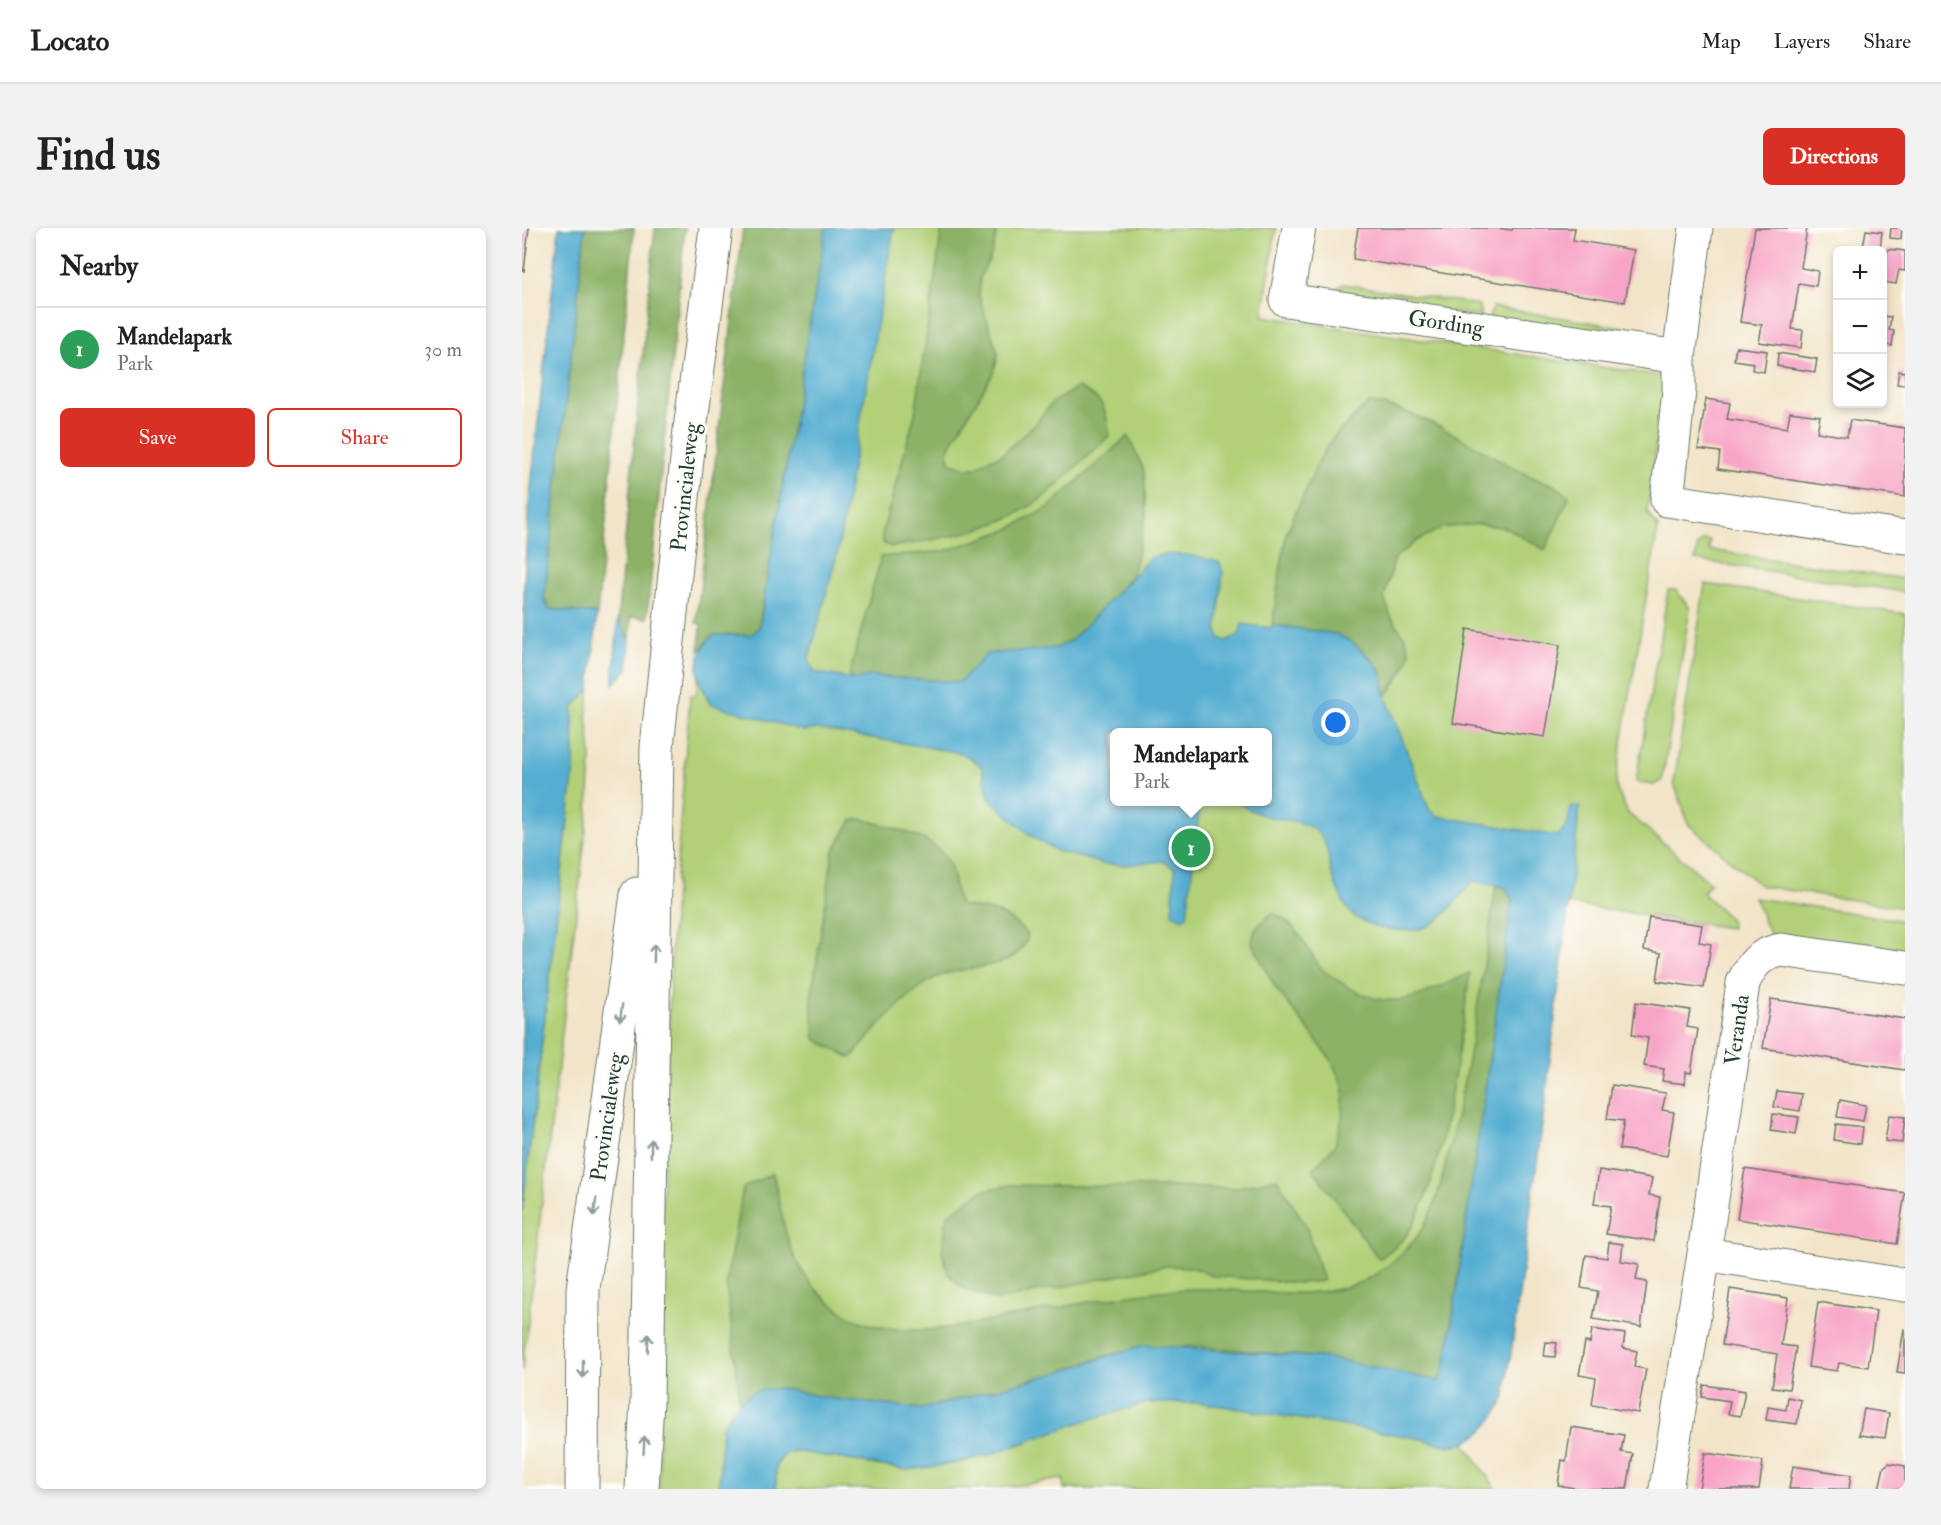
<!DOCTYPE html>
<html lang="en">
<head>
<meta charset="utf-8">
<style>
	body { margin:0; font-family:"IM FELL Double Pica",serif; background:#f2f2f2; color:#222 }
	.controls { position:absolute; right:18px; top:18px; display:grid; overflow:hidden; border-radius:9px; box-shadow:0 3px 9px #0003 }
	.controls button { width:54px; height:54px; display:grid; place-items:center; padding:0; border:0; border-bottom:2px solid #e0e0e0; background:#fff; color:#222; font:30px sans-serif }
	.you { position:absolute; left:814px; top:495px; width:21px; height:21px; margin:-15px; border:4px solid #fff; border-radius:50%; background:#1a73e8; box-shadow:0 0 0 9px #1a73e833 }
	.badge { display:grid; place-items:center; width:39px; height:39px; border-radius:50%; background:#d93025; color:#fff; font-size:20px; font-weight:700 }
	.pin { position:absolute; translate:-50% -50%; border:3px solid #fff; box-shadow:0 2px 6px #0006 }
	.popup { position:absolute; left:588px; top:500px; width:162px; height:78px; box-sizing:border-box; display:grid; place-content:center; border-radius:9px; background:#fff; filter:drop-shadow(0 2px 4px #0005); font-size:20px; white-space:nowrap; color:#767676 }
	.popup b { font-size:22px; color:#222 }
	.popup::after { content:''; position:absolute; left:50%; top:100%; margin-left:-12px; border:12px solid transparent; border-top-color:#fff }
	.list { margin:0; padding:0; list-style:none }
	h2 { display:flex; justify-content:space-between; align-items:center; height:78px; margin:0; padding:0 24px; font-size:26px }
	h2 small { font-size:20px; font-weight:400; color:#767676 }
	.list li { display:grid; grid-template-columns:39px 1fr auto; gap:18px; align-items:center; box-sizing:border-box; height:84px; padding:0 24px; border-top:2px solid #e0e0e0 }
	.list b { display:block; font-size:22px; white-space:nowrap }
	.list p { margin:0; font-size:20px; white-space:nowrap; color:#767676 }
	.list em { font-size:20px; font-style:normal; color:#767676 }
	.actions { display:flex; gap:12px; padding:18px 24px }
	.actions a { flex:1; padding:14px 0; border:2px solid #d93025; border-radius:9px; text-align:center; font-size:21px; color:#d93025 }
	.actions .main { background:#d93025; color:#fff }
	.icon { flex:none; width:33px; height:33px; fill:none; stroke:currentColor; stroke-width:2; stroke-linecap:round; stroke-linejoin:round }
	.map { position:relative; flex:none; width:1383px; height:1261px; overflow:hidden; border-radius:9px }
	header { display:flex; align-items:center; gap:36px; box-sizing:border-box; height:84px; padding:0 30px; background:#fff; border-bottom:2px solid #e0e0e0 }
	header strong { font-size:28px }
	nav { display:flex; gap:33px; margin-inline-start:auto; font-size:21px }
	.intro { display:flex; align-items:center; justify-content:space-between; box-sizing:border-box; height:144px; padding:0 36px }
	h1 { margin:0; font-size:42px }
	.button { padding:15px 27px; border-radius:9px; background:#d93025; color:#fff; font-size:21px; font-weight:700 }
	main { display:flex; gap:36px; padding:0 36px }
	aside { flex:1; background:#fff; border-radius:9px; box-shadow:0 3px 9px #0003 }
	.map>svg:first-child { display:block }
</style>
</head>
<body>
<header>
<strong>Locato</strong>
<nav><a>Map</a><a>Layers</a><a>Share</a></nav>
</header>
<div class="intro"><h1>Find us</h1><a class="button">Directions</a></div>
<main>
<aside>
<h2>Nearby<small></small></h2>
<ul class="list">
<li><span class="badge" style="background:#2e9e5b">1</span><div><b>Mandelapark</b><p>Park</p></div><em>30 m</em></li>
</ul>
<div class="actions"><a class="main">Save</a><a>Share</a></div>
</aside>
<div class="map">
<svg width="1383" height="1261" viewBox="0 0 1383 1261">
	<rect width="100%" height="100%" fill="#fdfcf7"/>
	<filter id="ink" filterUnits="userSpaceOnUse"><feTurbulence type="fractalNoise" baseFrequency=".0167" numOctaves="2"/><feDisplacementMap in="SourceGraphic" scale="12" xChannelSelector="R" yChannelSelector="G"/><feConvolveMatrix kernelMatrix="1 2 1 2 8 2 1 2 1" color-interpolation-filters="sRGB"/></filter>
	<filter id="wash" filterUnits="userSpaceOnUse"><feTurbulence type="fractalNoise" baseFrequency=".008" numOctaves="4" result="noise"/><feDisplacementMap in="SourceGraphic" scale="24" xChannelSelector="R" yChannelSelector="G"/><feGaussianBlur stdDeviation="1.35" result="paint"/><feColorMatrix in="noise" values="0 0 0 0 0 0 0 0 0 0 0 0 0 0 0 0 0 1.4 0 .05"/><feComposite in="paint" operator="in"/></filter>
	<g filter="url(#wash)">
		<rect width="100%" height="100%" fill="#f2e4c8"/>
		<path fill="#b1d078" stroke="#688656" stroke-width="1.5" fill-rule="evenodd" d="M 338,0 L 754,0 L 741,88 L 1139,148 L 1142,159 L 1125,284 L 1136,299 L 1094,551 L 1095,562 L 1106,585 L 1188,655 L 1181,665 L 1208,691 L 1209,700 L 1046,676 L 982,1171 L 904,1211 L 927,1218 L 942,1214 L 974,1261 L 542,1261 L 541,1251 L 470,1261 L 254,1261 L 254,1237 L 264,1225 L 273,1223 L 384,1242 L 436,1235 L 506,1214 L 200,1208 L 197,1261 L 137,1261 L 139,1007 L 150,704 L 168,467 L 174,467 L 176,450 L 188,476 ZM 592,504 L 746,504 L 746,574 L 592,574 Z
			M 821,56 L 957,77 L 959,89 L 814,66 L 814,61 Z
			M 971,79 L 1109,101 L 1112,107 L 967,90 Z
			M 1182,312 L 1188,313 L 1187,322 L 1383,351 L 1383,364 L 1173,332 L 1176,317 Z
			M 1183,356 L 1383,386 L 1383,680 L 1239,658 L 1167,597 L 1152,555 Z
			M 1146,362 L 1154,362 L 1168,380 L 1140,553 L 1132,557 L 1114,554 Z
			M 68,461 L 65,485 L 69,529 L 66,584 L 0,1144 L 0,985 L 52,540 L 51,479 Z
			M 1232,670 L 1383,693 L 1383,728 L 1250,708 C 1240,696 1240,683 1232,670 Z"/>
		<path fill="#8cb268" stroke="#56784e" stroke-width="1.5" d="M 63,0 L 112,0 L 75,386 L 28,381 L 21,369 Z
			M 133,0 L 163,0 L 125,390 L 109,389 L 108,412 L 96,391 L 96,385 Z
			M 221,0 L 304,0 L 237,400 L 229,407 L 191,407 L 177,423 L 179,396 L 174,395 Z
			M 420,0 L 476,0 L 469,28 L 458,49 L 457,68 L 476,126 L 472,144 L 429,216 L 426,225 L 429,235 L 443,240 L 454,240 L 467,231 L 478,228 L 511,198 L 531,174 L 556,159 C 581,171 585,179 587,208 C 565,228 543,251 520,270 C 478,302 419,311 369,319 L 361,315 L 360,306 L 393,186 Z
			M 848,174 C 904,185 953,219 1003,246 C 1017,253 1038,256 1047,269 L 1023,322 L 985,300 L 955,296 L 920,300 L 896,312 L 873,330 L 862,369 L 869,389 L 883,409 L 888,425 L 882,442 L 864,469 C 858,407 799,403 750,397 L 764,306 L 797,232 L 812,208 Z
			M 606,208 L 622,242 L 624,288 L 611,345 L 578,386 L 549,413 L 534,420 L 465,426 L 438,454 L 347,448 L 336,452 L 326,451 L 359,329 L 423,323 L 485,302 L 526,280 Z
			M 340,591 C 368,600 418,607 429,640 C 432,652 433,665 438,677 C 468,682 484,683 506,707 C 498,743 449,737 420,747 C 388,759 351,804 329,830 L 293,811 L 289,771 L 311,624 L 330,592 Z
			M 974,658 L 984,659 L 990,672 L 924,1136 L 917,1153 L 806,1130 L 670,1118 L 586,1127 L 538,1144 L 400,1181 L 306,1170 L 257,1160 L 233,1163 L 218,1173 L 204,1054 L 221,960 L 251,945 C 263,997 264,1040 309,1075 C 316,1080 324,1088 332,1091 C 384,1113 445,1097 498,1087 C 554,1077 609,1064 666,1061 C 716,1059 768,1071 817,1061 C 845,1055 869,1038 888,1017 C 914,990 922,943 930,908 C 950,825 961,742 974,658 Z
			M 750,685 C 772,692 783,716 795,735 C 800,744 811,749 820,755 C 870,789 900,766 948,745 C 938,808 921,964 882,1010 C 875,1018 865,1025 857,1031 L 791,941 L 813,917 L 820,890 L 822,860 L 808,830 L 753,759 L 730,715 L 733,701 Z
			M 755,950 L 784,998 L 801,1053 L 778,1055 L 691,1048 L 670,1039 L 643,1038 L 475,1072 L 444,1062 L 426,1046 L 420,1023 L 425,988 L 459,963 L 488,957 L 713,960 Z"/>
		<path fill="#54aed1" stroke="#3a7682" stroke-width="1.5" d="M 37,0 L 63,0 L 22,373 L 28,381 L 75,386 L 68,461 L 51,479 L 52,540 L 0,985 L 2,360 L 6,285 Z
			M 304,0 L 372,0 L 316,322 L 287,431 L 292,444 L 336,452 L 347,448 L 438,454 L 465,426 L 534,420 L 549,413 L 628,330 C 646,323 679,327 698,335 L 701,344 L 695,403 L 698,410 L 704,413 L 717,407 L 720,396 L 749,400 L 750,397 L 814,406 L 830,414 L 851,433 L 860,446 L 864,469 L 907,581 L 915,588 L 1036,608 L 1045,598 L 1049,578 L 1058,579 L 1021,891 L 983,1169 C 974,1191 955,1216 928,1217 C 920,1218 909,1213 901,1211 L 681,1175 L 625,1175 L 556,1195 L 464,1228 L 410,1239 L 384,1242 L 273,1223 L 264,1225 L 254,1237 L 254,1261 L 197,1261 L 200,1197 L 218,1173 L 233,1163 L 257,1160 L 306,1170 L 400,1181 L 538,1144 L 621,1117 L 806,1130 L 917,1153 L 924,1136 L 990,672 L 983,659 L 951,653 C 938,667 927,686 910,696 C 890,709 845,701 828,684 C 821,676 816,662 812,652 C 805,636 808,617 796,605 C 778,586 742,597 717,574 L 746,574 L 746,504 L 592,504 L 592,574 L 678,574 L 665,688 L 661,691 L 650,686 L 653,641 L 641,633 L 602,637 L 582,636 L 535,623 L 508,607 L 467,570 L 461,543 L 457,536 L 440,525 L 295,501 L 282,503 L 188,476 C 175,447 168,433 191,407 L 229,407 L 237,400 Z
			M 96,391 L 108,412 L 106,441 L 91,456 Z"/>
		<g id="blocks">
			<path fill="#f8a4c6" d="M 0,0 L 7,0 L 2,43 L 0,42 Z
				M 836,0 L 975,0 L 990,2 L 991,0 L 1053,0 L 1051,12 L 1112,22 L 1103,74 L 831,31 Z
				M 1233,0 L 1285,0 L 1279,40 L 1296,43 L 1294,58 L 1277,55 L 1270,101 L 1281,102 L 1279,120 L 1237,114 L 1240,97 L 1218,94 Z
				M 1369,0 L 1380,0 L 1379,11 L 1368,10 Z
				M 1344,2 L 1360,4 L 1358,21 L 1341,19 Z
				M 1366,21 L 1383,23 L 1383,43 L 1377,42 L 1374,56 L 1361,54 Z
				M 1360,88 L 1369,89 L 1367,102 L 1372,103 L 1370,118 L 1360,116 Z
				M 1214,119 L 1245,123 L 1242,144 L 1230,142 L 1231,135 L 1212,132 Z
				M 1256,125 L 1295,131 L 1293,144 L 1255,138 Z
				M 1377,143 L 1383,144 L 1383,157 L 1375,156 Z
				M 1184,171 L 1208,175 L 1205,191 L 1265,200 L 1268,184 L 1298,188 L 1295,204 L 1325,209 L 1328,192 L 1383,200 L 1383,269 L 1196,241 L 1198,224 L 1176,221 Z
				M 945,401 L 1038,417 L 1023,509 L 931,495 Z
				M 1127,689 L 1180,697 L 1177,714 L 1189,716 L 1182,760 L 1135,753 L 1139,725 L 1122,722 Z
				M 1249,771 L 1383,791 L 1383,842 L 1241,820 Z
				M 1114,774 L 1168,782 L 1165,799 L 1176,801 L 1169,845 L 1164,844 L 1163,856 L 1140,853 L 1142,841 L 1122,838 L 1126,810 L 1110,807 Z
				M 1090,857 L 1144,865 L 1140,882 L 1152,884 L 1145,928 L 1097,921 L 1102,893 L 1085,891 Z
				M 1255,863 L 1280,866 L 1278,883 L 1252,879 Z
				M 1318,872 L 1344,877 L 1341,893 L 1315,889 Z
				M 1251,886 L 1277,889 L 1274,906 L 1249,902 Z
				M 1367,887 L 1383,889 L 1380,915 L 1363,913 Z
				M 1314,896 L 1341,899 L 1339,916 L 1312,912 Z
				M 1223,941 L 1383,965 L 1375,1016 L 1215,991 Z
				M 1077,942 L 1130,950 L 1127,967 L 1138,969 L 1132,1013 L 1084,1006 L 1089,978 L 1072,976 Z
				M 1087,1014 L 1101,1016 L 1099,1033 L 1117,1036 L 1114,1052 L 1125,1054 L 1119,1099 L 1071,1091 L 1076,1063 L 1059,1060 L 1064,1027 L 1085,1030 Z
				M 1208,1061 L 1266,1070 L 1259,1117 L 1274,1119 L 1267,1161 L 1250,1159 L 1255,1126 L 1200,1117 Z
				M 1296,1074 L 1354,1083 L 1346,1139 L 1317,1135 L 1315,1143 L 1286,1139 Z
				M 1070,1101 L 1103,1106 L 1101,1120 L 1115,1123 L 1112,1139 L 1124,1141 L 1116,1185 L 1070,1177 L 1074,1150 L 1057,1147 L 1063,1114 L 1068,1115 Z
				M 1382,1101 L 1383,1101 L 1383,1145 L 1375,1144 Z
				M 1024,1114 L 1035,1115 L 1033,1129 L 1022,1128 Z
				M 1182,1157 L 1223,1163 L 1218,1188 L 1206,1186 L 1208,1173 L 1180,1169 Z
				M 1266,1169 L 1279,1172 L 1275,1196 L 1244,1192 L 1246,1179 L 1264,1182 Z
				M 1342,1181 L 1367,1185 L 1363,1210 L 1337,1207 Z
				M 1049,1199 L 1102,1207 L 1099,1224 L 1111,1226 L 1105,1261 L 1057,1261 L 1036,1257 L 1040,1232 L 1044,1233 Z
				M 1183,1225 L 1241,1233 L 1237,1261 L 1177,1261 Z
				M 1367,1235 L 1383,1238 L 1383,1261 L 1357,1261 L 1362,1239 Z
				M 1271,1238 L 1329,1247 L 1327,1261 L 1267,1261 Z"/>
		</g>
	</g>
	<g filter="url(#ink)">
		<use href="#blocks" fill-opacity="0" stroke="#697768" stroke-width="1.5"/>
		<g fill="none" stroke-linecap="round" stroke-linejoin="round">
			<defs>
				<path id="minor" d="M 777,0 L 764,72 L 1157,129
					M 1174,0 L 1157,129 L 1157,163 L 1145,272 L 1383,309
					M 1182,1026 L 1383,1057
					M 1144,1261 L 1182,1026 L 1221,755 C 1230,735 1238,726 1259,722 L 1383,740"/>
				<path id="major" d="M 60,1261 L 61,1061 L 115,666
					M 120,1261 L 125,1174 L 135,519 L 168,202 L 194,0"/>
			</defs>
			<use href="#minor" stroke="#697768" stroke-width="35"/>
			<use href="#major" stroke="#697768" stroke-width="35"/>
			<use href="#minor" stroke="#fff" stroke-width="33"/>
			<use href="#major" stroke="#fff" stroke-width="33"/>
		</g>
		<defs><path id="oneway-shaft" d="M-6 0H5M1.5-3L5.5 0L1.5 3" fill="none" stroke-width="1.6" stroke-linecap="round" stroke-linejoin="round" transform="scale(1.5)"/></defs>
		<g stroke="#8f9e9a">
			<use href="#oneway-shaft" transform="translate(132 725) rotate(-89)"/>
			<use href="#oneway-shaft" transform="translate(99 785) rotate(98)"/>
			<use href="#oneway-shaft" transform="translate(129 920) rotate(-89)"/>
			<use href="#oneway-shaft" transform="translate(73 979) rotate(98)"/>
			<use href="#oneway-shaft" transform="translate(126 1115) rotate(-89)"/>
			<use href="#oneway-shaft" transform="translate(61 1141) rotate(90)"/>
			<use href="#oneway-shaft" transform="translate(122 1217) rotate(-87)"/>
		</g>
	</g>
	<g text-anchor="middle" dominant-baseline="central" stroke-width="6" stroke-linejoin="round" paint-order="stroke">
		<g font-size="22" fill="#1f3d34" stroke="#fdfcf7">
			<text transform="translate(924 95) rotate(8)">Gording</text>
			<text transform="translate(163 259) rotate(-84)">Provincialeweg</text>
			<text transform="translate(1215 802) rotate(-82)">Veranda</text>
			<text transform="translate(85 889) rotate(-82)">Provincialeweg</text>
		</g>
	</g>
</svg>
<div class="controls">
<button>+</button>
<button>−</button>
<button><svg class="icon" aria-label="layers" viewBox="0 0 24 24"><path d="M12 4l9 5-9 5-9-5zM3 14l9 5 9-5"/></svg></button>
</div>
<div class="you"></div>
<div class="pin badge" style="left:669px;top:620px;background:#2e9e5b">1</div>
<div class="popup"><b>Mandelapark</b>Park</div>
</div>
</main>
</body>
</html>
